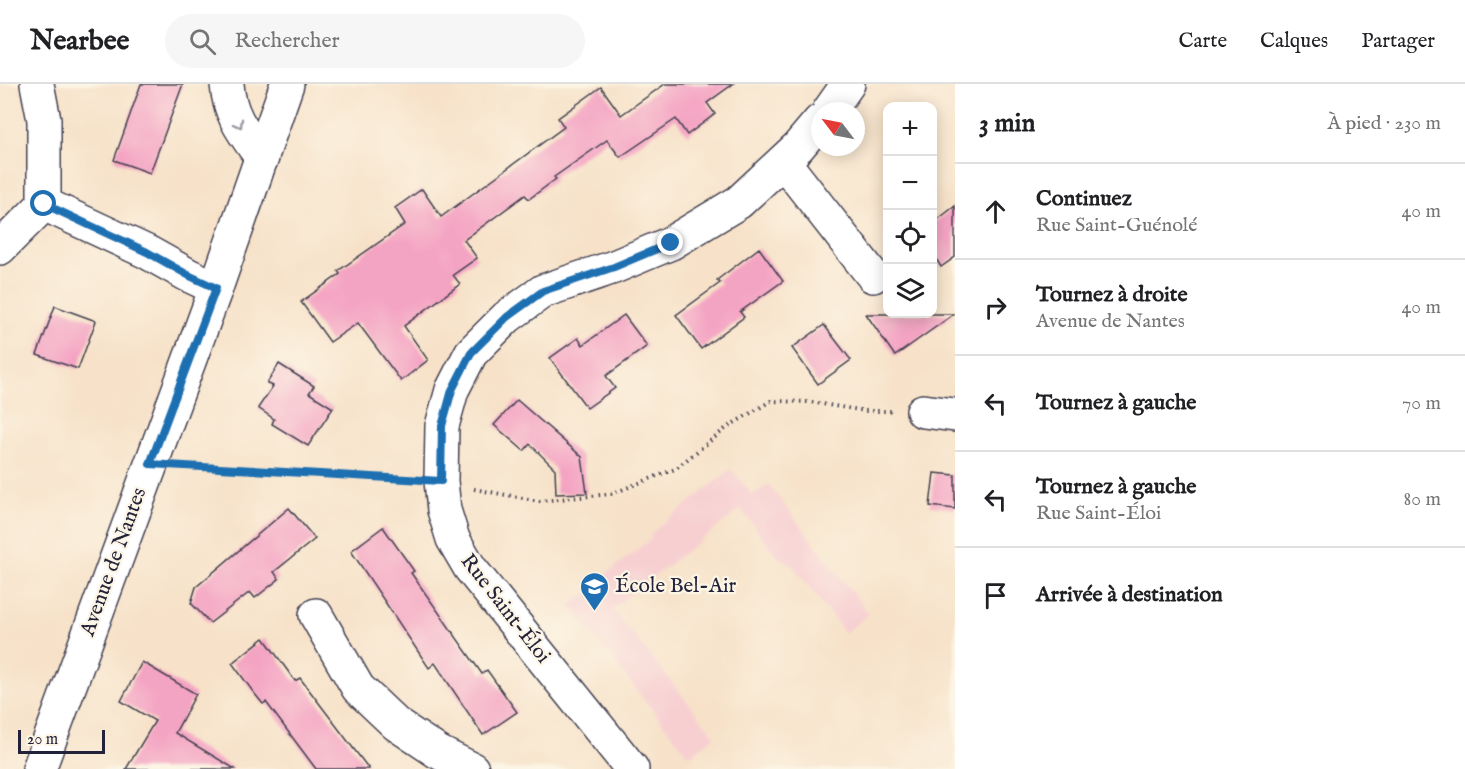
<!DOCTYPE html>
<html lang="fr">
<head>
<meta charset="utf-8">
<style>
	body { margin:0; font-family:"IM FELL English",serif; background:#f6f6f6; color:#202124 }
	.controls { position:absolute; right:18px; top:18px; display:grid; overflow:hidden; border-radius:12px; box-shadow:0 3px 15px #0003 }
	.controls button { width:54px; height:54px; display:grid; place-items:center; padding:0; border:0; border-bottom:2px solid #e0e0e0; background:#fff; color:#202124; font:30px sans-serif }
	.compass { position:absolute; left:811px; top:18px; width:54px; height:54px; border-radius:50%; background:#fff; box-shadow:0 3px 15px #0003; rotate:302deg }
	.scale { position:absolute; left:18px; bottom:15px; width:87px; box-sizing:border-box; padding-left:6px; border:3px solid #22223b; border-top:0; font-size:16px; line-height:21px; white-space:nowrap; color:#22223b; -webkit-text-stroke:4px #fcf5e5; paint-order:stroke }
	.stop { position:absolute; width:18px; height:18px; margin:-14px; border:4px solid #1f6fb2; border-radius:50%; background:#fff }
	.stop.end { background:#1f6fb2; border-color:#fff; box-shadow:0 2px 6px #0008 }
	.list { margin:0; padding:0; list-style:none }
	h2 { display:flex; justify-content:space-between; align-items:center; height:78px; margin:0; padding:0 24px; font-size:26px }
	h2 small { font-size:20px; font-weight:400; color:#757577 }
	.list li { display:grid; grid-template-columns:39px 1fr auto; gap:18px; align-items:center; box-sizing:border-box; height:96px; padding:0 24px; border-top:2px solid #e0e0e0 }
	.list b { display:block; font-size:22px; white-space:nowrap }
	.list p { margin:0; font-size:20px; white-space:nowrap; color:#757577 }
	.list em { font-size:20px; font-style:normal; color:#757577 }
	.icon { flex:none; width:33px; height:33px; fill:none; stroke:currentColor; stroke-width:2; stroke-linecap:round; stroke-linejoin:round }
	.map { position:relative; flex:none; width:955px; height:685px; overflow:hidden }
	header { display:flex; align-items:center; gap:36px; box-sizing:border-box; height:84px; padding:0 30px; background:#fff; border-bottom:2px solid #e0e0e0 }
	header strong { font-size:28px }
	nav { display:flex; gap:33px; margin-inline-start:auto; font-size:21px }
	.search { width:420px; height:54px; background:#f6f6f6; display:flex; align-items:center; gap:15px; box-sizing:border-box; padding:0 21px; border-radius:33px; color:#757577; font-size:22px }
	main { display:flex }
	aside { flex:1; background:#fff }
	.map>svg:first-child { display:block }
</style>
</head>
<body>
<header>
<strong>Nearbee</strong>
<div class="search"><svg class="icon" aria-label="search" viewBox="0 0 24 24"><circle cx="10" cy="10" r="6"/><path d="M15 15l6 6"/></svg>Rechercher</div>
<nav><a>Carte</a><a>Calques</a><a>Partager</a></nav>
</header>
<main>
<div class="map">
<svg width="955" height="685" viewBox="0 0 955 685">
	<rect width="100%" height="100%" fill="#fcf5e5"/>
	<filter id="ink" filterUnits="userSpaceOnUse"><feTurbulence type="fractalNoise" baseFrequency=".0167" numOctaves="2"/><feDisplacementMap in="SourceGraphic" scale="12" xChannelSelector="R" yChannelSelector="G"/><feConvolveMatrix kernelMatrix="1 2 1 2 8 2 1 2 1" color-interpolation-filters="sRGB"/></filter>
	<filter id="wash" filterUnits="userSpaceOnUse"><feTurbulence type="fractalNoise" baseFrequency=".008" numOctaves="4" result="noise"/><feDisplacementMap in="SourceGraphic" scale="24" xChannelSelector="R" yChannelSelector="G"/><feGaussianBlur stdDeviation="1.35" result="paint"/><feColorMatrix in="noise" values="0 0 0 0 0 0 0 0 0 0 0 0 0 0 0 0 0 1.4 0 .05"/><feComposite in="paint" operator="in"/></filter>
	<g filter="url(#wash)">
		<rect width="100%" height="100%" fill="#f7e2c9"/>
		<path fill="#f7cfd1" d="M 731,385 L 753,411 L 768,400 L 869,530 L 845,549 L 792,481 L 776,471 L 741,425 L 612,525 L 715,652 L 689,672 L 570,522 L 594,503 L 593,500 L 652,454 L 650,450 Z"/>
		<g id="blocks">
			<path fill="#f4a4c3" d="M 141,0 L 183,0 L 150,89 L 114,76 Z
				M 665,0 L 733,0 L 707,19 L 715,30 L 687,51 L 676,35 L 620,73 L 607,56 L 554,93 L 556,95 L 529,115 L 525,111 L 464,156 L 477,174 L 453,191 L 460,200 L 404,242 L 428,276 L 401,297 L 358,239 L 330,258 L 301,218 L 340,190 L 338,187 L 405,140 L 395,124 L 422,105 L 441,133 L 564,43 L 558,34 L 601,3 L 621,31 Z
				M 955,122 L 955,173 L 941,183 L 933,170 L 933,139 Z
				M 759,164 L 783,197 L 740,228 L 744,233 L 701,265 L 676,231 L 720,199 L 717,196 Z
				M 55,222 L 96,237 L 78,285 L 37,271 Z
				M 866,230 L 954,230 L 895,272 Z
				M 624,231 L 647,262 L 606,292 L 615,304 L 587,324 L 550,274 L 578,254 L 583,261 Z
				M 824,241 L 851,276 L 818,300 L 792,264 Z
				M 279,280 L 314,302 L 309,309 L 333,324 L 308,362 L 272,340 L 274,335 L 258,324 L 273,302 L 267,299 Z
				M 517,316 L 582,373 L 587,409 L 556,410 L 555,385 L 530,360 L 524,367 L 494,341 Z
				M 934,389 L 955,391 L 955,425 L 930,422 Z
				M 289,424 L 315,455 L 274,488 L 279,495 L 255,514 L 250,508 L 210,539 L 191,519 L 196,503 Z
				M 383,443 L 414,487 L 411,489 L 482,590 L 487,586 L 517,628 L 483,651 L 435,579 L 429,584 L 351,467 Z
				M 264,554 L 295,597 L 300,594 L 369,685 L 316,685 L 266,618 L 263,620 L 254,609 L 232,579 Z
				M 142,578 L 196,610 L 175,649 L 235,685 L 126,685 L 155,637 L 121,617 Z"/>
		</g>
	</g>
	<g filter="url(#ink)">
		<use href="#blocks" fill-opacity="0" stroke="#423f50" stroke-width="1.5"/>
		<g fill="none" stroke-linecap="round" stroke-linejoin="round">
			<defs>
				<path id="minor" d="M 37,0 L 44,36 L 44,120
					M 227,0 C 229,32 245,50 262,74
					M 829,27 L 848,0
					M 783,77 L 873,192
					M 0,164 L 44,120 L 147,168 L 188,191 L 216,204
					M 923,327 L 955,331
					M 316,531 L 358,604 L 396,640 L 438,668 L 472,685
					M 632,685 L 470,484 L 453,455 L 444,426 L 441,397 L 442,342 L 452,306 L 471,269 L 507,233 L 543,207 L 614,183 L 671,159 L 739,118 L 798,63 L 820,37"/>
				<path id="major" d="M 39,685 L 216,204 L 287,0"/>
			</defs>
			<use href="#minor" stroke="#423f50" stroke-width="36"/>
			<use href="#major" stroke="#423f50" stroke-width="36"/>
			<path stroke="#423f50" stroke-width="4" stroke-dasharray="1.5 4.5" stroke-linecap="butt" d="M 184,382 L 410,395
				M 474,405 L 539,417 L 611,410 L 675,385 L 729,342 L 771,317 L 810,318 L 865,327 L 894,327"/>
			<use href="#minor" stroke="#fff" stroke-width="33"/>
			<use href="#major" stroke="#fff" stroke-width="33"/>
		</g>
		<defs><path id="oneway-chevron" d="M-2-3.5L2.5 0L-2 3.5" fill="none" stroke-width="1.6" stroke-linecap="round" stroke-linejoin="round" transform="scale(1.5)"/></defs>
		<use stroke="#9c9ca7" href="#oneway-chevron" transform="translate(239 40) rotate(60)"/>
	</g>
	<g fill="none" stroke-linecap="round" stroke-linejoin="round" filter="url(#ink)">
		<path stroke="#1f6fb2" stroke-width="8" d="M 44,120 L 147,168 L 188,191 L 216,204 L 150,380 L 441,397 L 442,342 L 452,306 L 471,269 L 507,233 L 543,207 L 614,183 L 671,159"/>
	</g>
	<defs>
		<symbol id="school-pin" viewBox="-11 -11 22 30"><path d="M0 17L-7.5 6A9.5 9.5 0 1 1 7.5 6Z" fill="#1f6fb2" stroke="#fcf5e5"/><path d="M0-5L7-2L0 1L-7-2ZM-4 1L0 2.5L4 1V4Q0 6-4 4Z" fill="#fff"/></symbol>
	</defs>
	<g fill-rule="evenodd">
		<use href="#school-pin" x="578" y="486" width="33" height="45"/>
	</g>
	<g text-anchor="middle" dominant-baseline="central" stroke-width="4.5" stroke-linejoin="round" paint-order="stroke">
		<g font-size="21" fill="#22223b" stroke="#fcf5e5">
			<text transform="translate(114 478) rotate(-70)">Avenue de Nantes</text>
			<text transform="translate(505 525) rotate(52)">Rue Saint-Éloi</text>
		</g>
		<g font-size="21" fill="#22223b" stroke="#fcf5e5" text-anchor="start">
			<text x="615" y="502">École Bel-Air</text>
		</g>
	</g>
</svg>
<div class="controls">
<button>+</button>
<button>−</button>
<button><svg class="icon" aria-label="locate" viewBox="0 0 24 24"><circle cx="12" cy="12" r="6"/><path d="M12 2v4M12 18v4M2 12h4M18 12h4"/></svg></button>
<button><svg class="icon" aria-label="layers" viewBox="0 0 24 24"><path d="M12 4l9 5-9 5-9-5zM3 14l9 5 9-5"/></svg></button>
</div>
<svg class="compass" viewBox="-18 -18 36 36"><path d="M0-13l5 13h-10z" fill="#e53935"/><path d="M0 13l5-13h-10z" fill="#757577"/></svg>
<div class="scale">20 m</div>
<div class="stop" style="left:44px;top:120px"></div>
<div class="stop end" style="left:671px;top:159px"></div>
</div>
<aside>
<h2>3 min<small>À pied · 230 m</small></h2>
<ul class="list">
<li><svg class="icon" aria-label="ahead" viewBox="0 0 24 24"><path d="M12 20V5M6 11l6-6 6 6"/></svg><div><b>Continuez</b><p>Rue Saint-Guénolé</p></div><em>40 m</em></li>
<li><svg class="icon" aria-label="right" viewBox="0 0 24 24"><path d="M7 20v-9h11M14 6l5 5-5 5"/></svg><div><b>Tournez à droite</b><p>Avenue de Nantes</p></div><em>40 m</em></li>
<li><svg class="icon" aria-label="left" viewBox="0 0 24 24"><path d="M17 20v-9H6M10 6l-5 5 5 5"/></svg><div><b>Tournez à gauche</b></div><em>70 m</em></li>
<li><svg class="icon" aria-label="left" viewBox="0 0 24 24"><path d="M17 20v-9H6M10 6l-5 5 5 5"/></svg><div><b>Tournez à gauche</b><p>Rue Saint-Éloi</p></div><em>80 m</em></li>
<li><svg class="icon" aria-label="arrive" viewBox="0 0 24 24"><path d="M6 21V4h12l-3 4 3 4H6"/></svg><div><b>Arrivée à destination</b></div></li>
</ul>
</aside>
</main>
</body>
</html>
